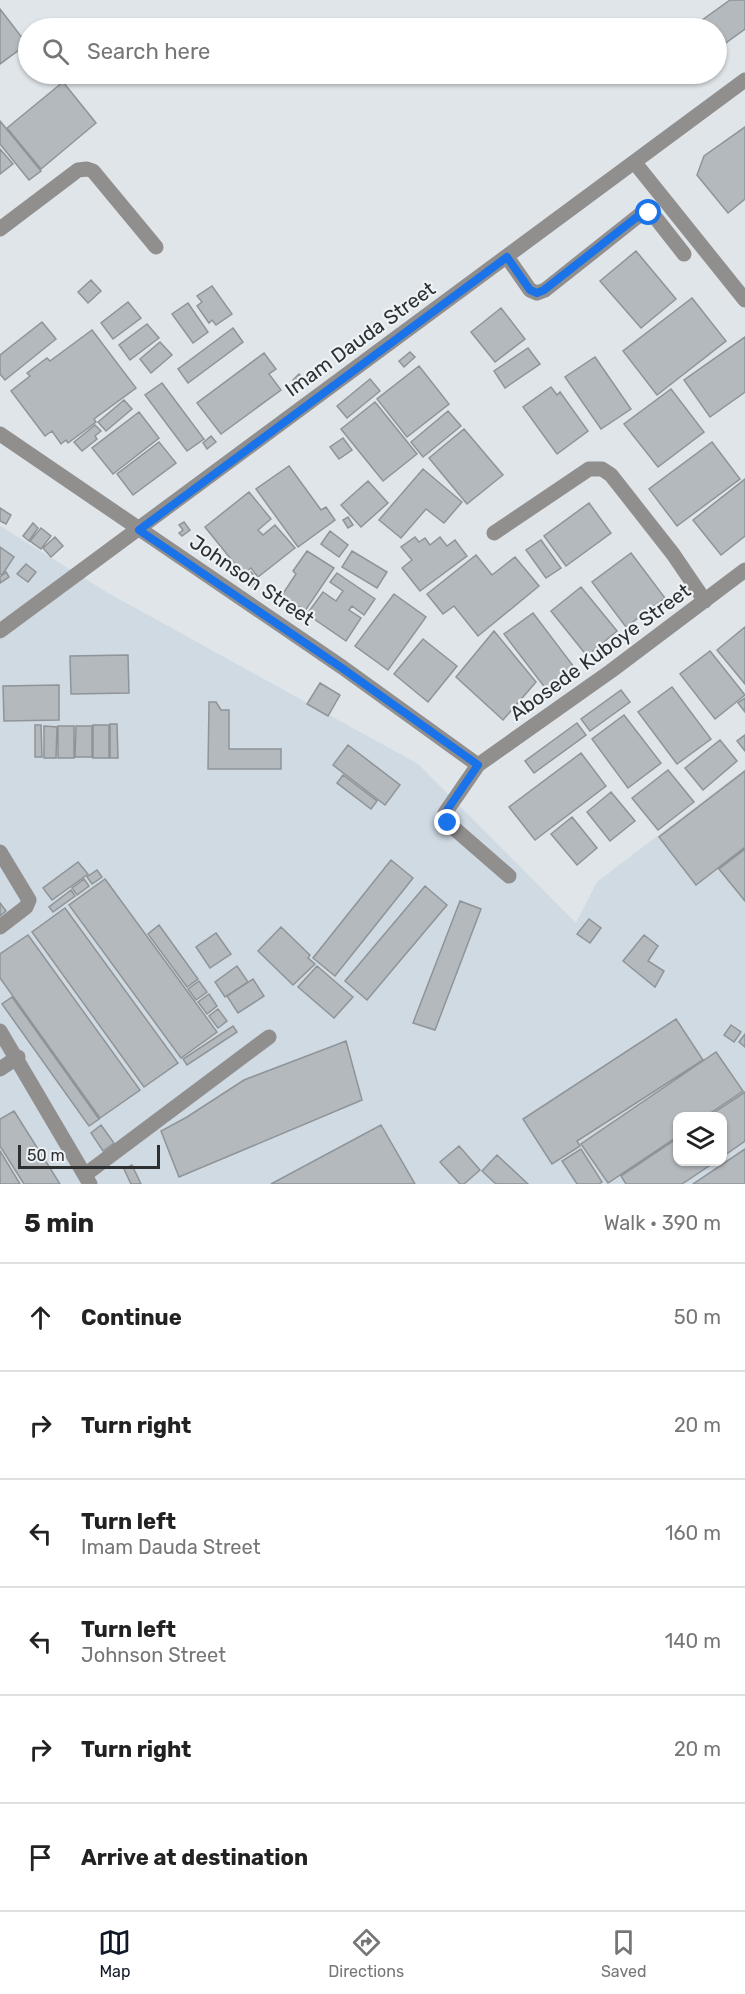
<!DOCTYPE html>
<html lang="en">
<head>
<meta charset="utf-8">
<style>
	body { margin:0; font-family:Rubik,sans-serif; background:#f2f2f2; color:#222 }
	.controls { position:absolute; right:18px; bottom:18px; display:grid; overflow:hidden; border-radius:12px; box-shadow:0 2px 4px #0004 }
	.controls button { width:54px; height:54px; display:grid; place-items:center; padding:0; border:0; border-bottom:2px solid #e0e0e0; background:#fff; color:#222; font:30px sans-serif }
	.scale { position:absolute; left:18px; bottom:15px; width:142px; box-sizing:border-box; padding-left:6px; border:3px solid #2d2f31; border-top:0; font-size:16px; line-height:21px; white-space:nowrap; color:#2d2f31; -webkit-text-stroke:4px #edf2f6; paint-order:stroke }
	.stop { position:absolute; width:18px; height:18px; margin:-14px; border:4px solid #1a73e8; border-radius:50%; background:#fff }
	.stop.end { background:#1a73e8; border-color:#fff; box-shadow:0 2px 6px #0008 }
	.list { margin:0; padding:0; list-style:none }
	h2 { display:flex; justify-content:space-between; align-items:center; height:78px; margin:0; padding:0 24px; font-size:26px }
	h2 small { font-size:20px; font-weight:400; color:#767676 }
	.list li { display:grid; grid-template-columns:39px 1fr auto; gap:18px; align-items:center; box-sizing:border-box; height:108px; padding:0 24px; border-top:2px solid #e0e0e0 }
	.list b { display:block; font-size:22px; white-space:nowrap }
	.list p { margin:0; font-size:20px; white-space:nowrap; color:#767676 }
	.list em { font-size:20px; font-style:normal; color:#767676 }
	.icon { flex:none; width:33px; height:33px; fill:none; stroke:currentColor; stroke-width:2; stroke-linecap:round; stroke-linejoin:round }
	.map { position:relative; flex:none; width:745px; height:1184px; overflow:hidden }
	.search { position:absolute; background:#fff; box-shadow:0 2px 4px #0004; left:18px; right:18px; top:18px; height:66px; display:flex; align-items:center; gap:15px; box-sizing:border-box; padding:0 21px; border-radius:33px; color:#767676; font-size:22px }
	.sheet { height:726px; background:#fff }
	nav { display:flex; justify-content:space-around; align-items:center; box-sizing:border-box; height:84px; border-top:2px solid #e0e0e0; background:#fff; font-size:16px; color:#767676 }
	nav a { display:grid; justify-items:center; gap:3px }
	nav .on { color:#111827 }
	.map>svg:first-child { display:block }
</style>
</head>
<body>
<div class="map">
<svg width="745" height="1184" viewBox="0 0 745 1184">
	<rect width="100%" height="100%" fill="#dfe5e9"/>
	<path fill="#cfdae3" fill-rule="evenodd" d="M 0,526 L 108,593 L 418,764 L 576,923 L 597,882 L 745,769 L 745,1184 L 0,1184 ZM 678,1116 L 722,1116 L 722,1162 L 678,1162 Z"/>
	<path fill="#b4b9bd" stroke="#8f9498" stroke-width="1.5" d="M 730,0 L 745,0 L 745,29 L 716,50 L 716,28 L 691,28 Z
		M 0,9 L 27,44 L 0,64 Z
		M 63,82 L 96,123 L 41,169 L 7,128 Z
		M 0,121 L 41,171 L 29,180 L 0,144 Z
		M 745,127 L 745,199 L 728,213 L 697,175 L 704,156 Z
		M 0,149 L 13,164 L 0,174 Z
		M 636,251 L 676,299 L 641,328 L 600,281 Z
		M 91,280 L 101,291 L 88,303 L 78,292 Z
		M 212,286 L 232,314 L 216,325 L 212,320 L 209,323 L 197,306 L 202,302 L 197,296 Z
		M 692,298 L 726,341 L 657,395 L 623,351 Z
		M 128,302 L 141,318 L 113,339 L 101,323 Z
		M 188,303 L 208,332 L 193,343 L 172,314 Z
		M 501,308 L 525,339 L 495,362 L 471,332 Z
		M 42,322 L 56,339 L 5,380 L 0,374 L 0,355 Z
		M 147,324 L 159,338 L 130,360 L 119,345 Z
		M 233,328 L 243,342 L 188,383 L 178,369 Z
		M 92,330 L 136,388 L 94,419 L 96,422 L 68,443 L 66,440 L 61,444 L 52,431 L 45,436 L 11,391 L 30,376 L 27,373 L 47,358 L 50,361 Z
		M 745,337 L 745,392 L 710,417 L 684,380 Z
		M 160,342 L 172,355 L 151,373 L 140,359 Z
		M 528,348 L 540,364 L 505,388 L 494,371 Z
		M 410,352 L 415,357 L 404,367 L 399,361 Z
		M 264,353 L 276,369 L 269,374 L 281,390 L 221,434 L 197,403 Z
		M 595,357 L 631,409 L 601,429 L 565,377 Z
		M 419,366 L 449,404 L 407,437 L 377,399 Z
		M 299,374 L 305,380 L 298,386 L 293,380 Z
		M 370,379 L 380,391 L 347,418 L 337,406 Z
		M 162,383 L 204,439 L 187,451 L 145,395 Z
		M 551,387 L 557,395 L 560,392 L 588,431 L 557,454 L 523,407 Z
		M 671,389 L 704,432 L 658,467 L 624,424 Z
		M 124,400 L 132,409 L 106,431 L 98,422 Z
		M 375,402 L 417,454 L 383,481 L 341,429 Z
		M 448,411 L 461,426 L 423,457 L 411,442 Z
		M 139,412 L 159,438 L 113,474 L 92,448 Z
		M 95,425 L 101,431 L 95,436 L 97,439 L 82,451 L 74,442 Z
		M 464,429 L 503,475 L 467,504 L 429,458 Z
		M 211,436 L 216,442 L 207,449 L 203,443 Z
		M 343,438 L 352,450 L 339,459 L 330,447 Z
		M 159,442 L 176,463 L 133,495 L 117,474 Z
		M 712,442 L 740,479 L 677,526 L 649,489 Z
		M 289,466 L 321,510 L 326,507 L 335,520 L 298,547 L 256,489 Z
		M 423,469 L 462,502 L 444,523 L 426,509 L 401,538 L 379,520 Z
		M 745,479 L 745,536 L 721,555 L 693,520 Z
		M 368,481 L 388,503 L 361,527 L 341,505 Z
		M 249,492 L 271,519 L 258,530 L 263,535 L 275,525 L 295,548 L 258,577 L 251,568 L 243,574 L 205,527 Z
		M 589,503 L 611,533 L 566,566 L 544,536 Z
		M 0,508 L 11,515 L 6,524 L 0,521 Z
		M 348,517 L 353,525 L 348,528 L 343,520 Z
		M 184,522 L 190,530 L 182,536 L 179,533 L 183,530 L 179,525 Z
		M 33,523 L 38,528 L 29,541 L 23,536 Z
		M 41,528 L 51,536 L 41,549 L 30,541 Z
		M 330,531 L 348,545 L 339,557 L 321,544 Z
		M 55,537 L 63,546 L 51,557 L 43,548 Z
		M 415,537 L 419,542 L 425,538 L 430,545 L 440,537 L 447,546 L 455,540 L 467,556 L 420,591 L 402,568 L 412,560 L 401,547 Z
		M 541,540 L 561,568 L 546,578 L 526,550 Z
		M 0,547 L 14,557 L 2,575 L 0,574 Z
		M 307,551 L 334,568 L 305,611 L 282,595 L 296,574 L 293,571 Z
		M 352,551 L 387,572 L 377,588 L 342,567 Z
		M 631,553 L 665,598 L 626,627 L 592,582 Z
		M 476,555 L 492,575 L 515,557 L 539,586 L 478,636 L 454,606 L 443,614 L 427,594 Z
		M 26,564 L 36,572 L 28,582 L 17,574 Z
		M 6,572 L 9,577 L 0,583 L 0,577 Z
		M 251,572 L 258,579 L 251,587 L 245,580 Z
		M 337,573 L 375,599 L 364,615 L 352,606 L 349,610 L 361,618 L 346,641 L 307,614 L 323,592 L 336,601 L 343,591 L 330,582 Z
		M 581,587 L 617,631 L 587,656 L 551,611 Z
		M 394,594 L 426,617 L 388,670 L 355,646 Z
		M 533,613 L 574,667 L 546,689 L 504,634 Z
		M 745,627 L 745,684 L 717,650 Z
		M 494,631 L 536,682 L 503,720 L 456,677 Z
		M 423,639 L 457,666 L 428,702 L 394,674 Z
		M 710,651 L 745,695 L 715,719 L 680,674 Z
		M 128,655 L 129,693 L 71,694 L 70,656 Z
		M 320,683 L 340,695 L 328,716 L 307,704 Z
		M 59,685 L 59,720 L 4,721 L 3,686 Z
		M 672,687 L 711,739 L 677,764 L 638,712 Z
		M 621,690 L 630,702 L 590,731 L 581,719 Z
		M 745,698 L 745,712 L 738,703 Z
		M 209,702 L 216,702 L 221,710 L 229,710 L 229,749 L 281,749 L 281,769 L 208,769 Z
		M 624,715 L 661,763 L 628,788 L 592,739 Z
		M 577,723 L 586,735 L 534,773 L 525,761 Z
		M 110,724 L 117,724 L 118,758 L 110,758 Z
		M 35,725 L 41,725 L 42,757 L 35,757 Z
		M 93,725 L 109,725 L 109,758 L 93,758 Z
		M 44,726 L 57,727 L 56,758 L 44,758 Z
		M 58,726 L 74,726 L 74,758 L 58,758 Z
		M 76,726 L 92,726 L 92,757 L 75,757 Z
		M 745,735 L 745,751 L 737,741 Z
		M 720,740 L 737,761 L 703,790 L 685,768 Z
		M 348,745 L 400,785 L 385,805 L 333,765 Z
		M 581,753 L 606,786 L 535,840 L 509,807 Z
		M 668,770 L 694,802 L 658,830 L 632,798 Z
		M 745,771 L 745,847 L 696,885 L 659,837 Z
		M 343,775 L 377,801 L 371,809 L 337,783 Z
		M 611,792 L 635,821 L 610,841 L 587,812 Z
		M 572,817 L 597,848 L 577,865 L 551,834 Z
		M 745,849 L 745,901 L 719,869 Z
		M 391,860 L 413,878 L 335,976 L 313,958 Z
		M 78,862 L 88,874 L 52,900 L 43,888 Z
		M 97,870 L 102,877 L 92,884 L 87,877 Z
		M 84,879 L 89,886 L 77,895 L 72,888 Z
		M 105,879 L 217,1032 L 181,1058 L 69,905 Z
		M 425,886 L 447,905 L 367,1000 L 345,981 Z
		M 71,890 L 75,896 L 53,912 L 49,907 Z
		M 460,901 L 481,909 L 435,1030 L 413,1023 Z
		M 0,903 L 6,911 L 0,916 Z
		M 65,908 L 178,1063 L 144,1087 L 32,932 Z
		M 589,919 L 601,928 L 590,943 L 577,934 Z
		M 159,925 L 198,979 L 187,987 L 148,934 Z
		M 281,927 L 310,955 L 308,958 L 315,964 L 293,985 L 258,951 Z
		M 216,933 L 231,954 L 210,968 L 196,947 Z
		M 28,935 L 140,1090 L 100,1118 L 0,978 L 0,954 Z
		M 644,935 L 658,946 L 648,961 L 664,971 L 655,987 L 623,961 Z
		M 237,966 L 248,982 L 225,997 L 215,982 Z
		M 317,966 L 353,997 L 334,1018 L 298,987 Z
		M 253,979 L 264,996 L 238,1013 L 227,996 Z
		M 199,981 L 207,992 L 196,1000 L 188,989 Z
		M 209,994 L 217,1006 L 207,1014 L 198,1002 Z
		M 12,997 L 99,1119 L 89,1126 L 2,1004 Z
		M 218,1009 L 227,1021 L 218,1028 L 209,1016 Z
		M 676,1019 L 703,1060 L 577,1141 L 580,1146 L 552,1164 L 523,1119 Z
		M 731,1025 L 741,1032 L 734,1042 L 724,1035 Z
		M 233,1026 L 237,1032 L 187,1065 L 183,1059 Z
		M 745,1034 L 745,1047 L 739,1042 Z
		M 346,1041 L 362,1100 L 179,1177 L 161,1131 L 187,1117 L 244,1080 Z
		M 716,1052 L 743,1091 L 706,1116 L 678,1116 L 678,1136 L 608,1183 L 581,1144 Z
		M 745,1092 L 745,1141 L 722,1157 L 722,1116 L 709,1116 Z
		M 14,1111 L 60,1184 L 24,1184 L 0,1146 L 0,1119 Z
		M 101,1125 L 114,1143 L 103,1151 L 91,1133 Z
		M 381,1125 L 415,1184 L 271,1184 Z
		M 678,1138 L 678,1162 L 715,1162 L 682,1184 L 626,1184 L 621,1176 Z
		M 459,1146 L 480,1170 L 464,1184 L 460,1184 L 440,1162 Z
		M 581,1149 L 602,1182 L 599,1184 L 577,1184 L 562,1161 Z
		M 745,1149 L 745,1184 L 693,1184 Z
		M 0,1151 L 20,1184 L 0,1184 Z
		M 497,1155 L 528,1184 L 496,1184 L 482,1171 Z
		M 132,1165 L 141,1184 L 131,1184 L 124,1169 Z"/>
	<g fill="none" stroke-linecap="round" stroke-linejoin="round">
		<path stroke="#918e8e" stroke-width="15" d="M 635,163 L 745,300
			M 0,229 L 78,170 L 87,169 L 93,171 L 156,247
			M 507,257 L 530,290 L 537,293 L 545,290 L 642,213 L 649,213 L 655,217 L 684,254
			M 0,434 L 342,667 L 478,765
			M 494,533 L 589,469 L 602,469 L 611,475 L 673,554 L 705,601
			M 0,631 L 745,80
			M 0,852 L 29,900 L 26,907 L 0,927
			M 509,876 L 448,823 L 445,813 L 478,765 L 611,671 L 745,570
			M 0,1031 L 90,1184
			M 0,1069 L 18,1057
			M 86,1174 L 269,1037"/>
	</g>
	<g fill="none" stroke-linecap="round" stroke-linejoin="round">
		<path stroke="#1a73e8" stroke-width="8" d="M 448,823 L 445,813 L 478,765 L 342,668 L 139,530 L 507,257 L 530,290 L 537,293 L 544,290 L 642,213 L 649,213"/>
	</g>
	<g text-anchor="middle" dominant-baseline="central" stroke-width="4.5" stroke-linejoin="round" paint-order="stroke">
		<g font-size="20" fill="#2d2f31" stroke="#edf2f6">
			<text transform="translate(360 339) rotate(-36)">Imam Dauda Street</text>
			<text transform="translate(252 580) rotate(34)">Johnson Street</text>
			<text transform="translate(600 652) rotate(-36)">Abosede Kuboye Street</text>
		</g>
	</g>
</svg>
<div class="controls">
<button><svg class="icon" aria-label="layers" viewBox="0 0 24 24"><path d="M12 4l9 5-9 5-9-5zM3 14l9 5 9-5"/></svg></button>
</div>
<div class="scale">50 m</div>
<div class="stop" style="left:649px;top:213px"></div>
<div class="stop end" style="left:448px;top:823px"></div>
<div class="search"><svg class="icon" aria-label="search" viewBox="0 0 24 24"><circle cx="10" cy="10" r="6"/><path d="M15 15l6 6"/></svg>Search here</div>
</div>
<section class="sheet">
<h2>5 min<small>Walk · 390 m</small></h2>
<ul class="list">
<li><svg class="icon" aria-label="ahead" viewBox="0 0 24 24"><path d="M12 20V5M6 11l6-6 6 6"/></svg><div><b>Continue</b></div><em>50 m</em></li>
<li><svg class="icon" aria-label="right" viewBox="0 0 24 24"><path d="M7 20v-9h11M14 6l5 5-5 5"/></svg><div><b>Turn right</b></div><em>20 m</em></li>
<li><svg class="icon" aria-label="left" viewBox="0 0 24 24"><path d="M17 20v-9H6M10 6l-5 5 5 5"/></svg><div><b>Turn left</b><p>Imam Dauda Street</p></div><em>160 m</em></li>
<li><svg class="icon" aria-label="left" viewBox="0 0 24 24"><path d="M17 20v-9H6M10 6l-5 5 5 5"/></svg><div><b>Turn left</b><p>Johnson Street</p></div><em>140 m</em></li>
<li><svg class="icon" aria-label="right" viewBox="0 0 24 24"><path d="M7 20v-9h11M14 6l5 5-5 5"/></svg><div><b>Turn right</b></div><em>20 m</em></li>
<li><svg class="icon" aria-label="arrive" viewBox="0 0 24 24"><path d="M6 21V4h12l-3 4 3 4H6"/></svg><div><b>Arrive at destination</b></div></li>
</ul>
</section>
<nav>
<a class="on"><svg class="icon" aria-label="map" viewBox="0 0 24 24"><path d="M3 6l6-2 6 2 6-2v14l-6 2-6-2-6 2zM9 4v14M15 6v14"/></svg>Map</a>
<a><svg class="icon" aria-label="directions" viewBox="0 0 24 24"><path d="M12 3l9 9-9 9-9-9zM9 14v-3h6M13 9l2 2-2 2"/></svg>Directions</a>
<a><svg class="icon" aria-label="saved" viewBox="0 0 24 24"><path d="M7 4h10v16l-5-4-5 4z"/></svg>Saved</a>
</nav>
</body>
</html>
